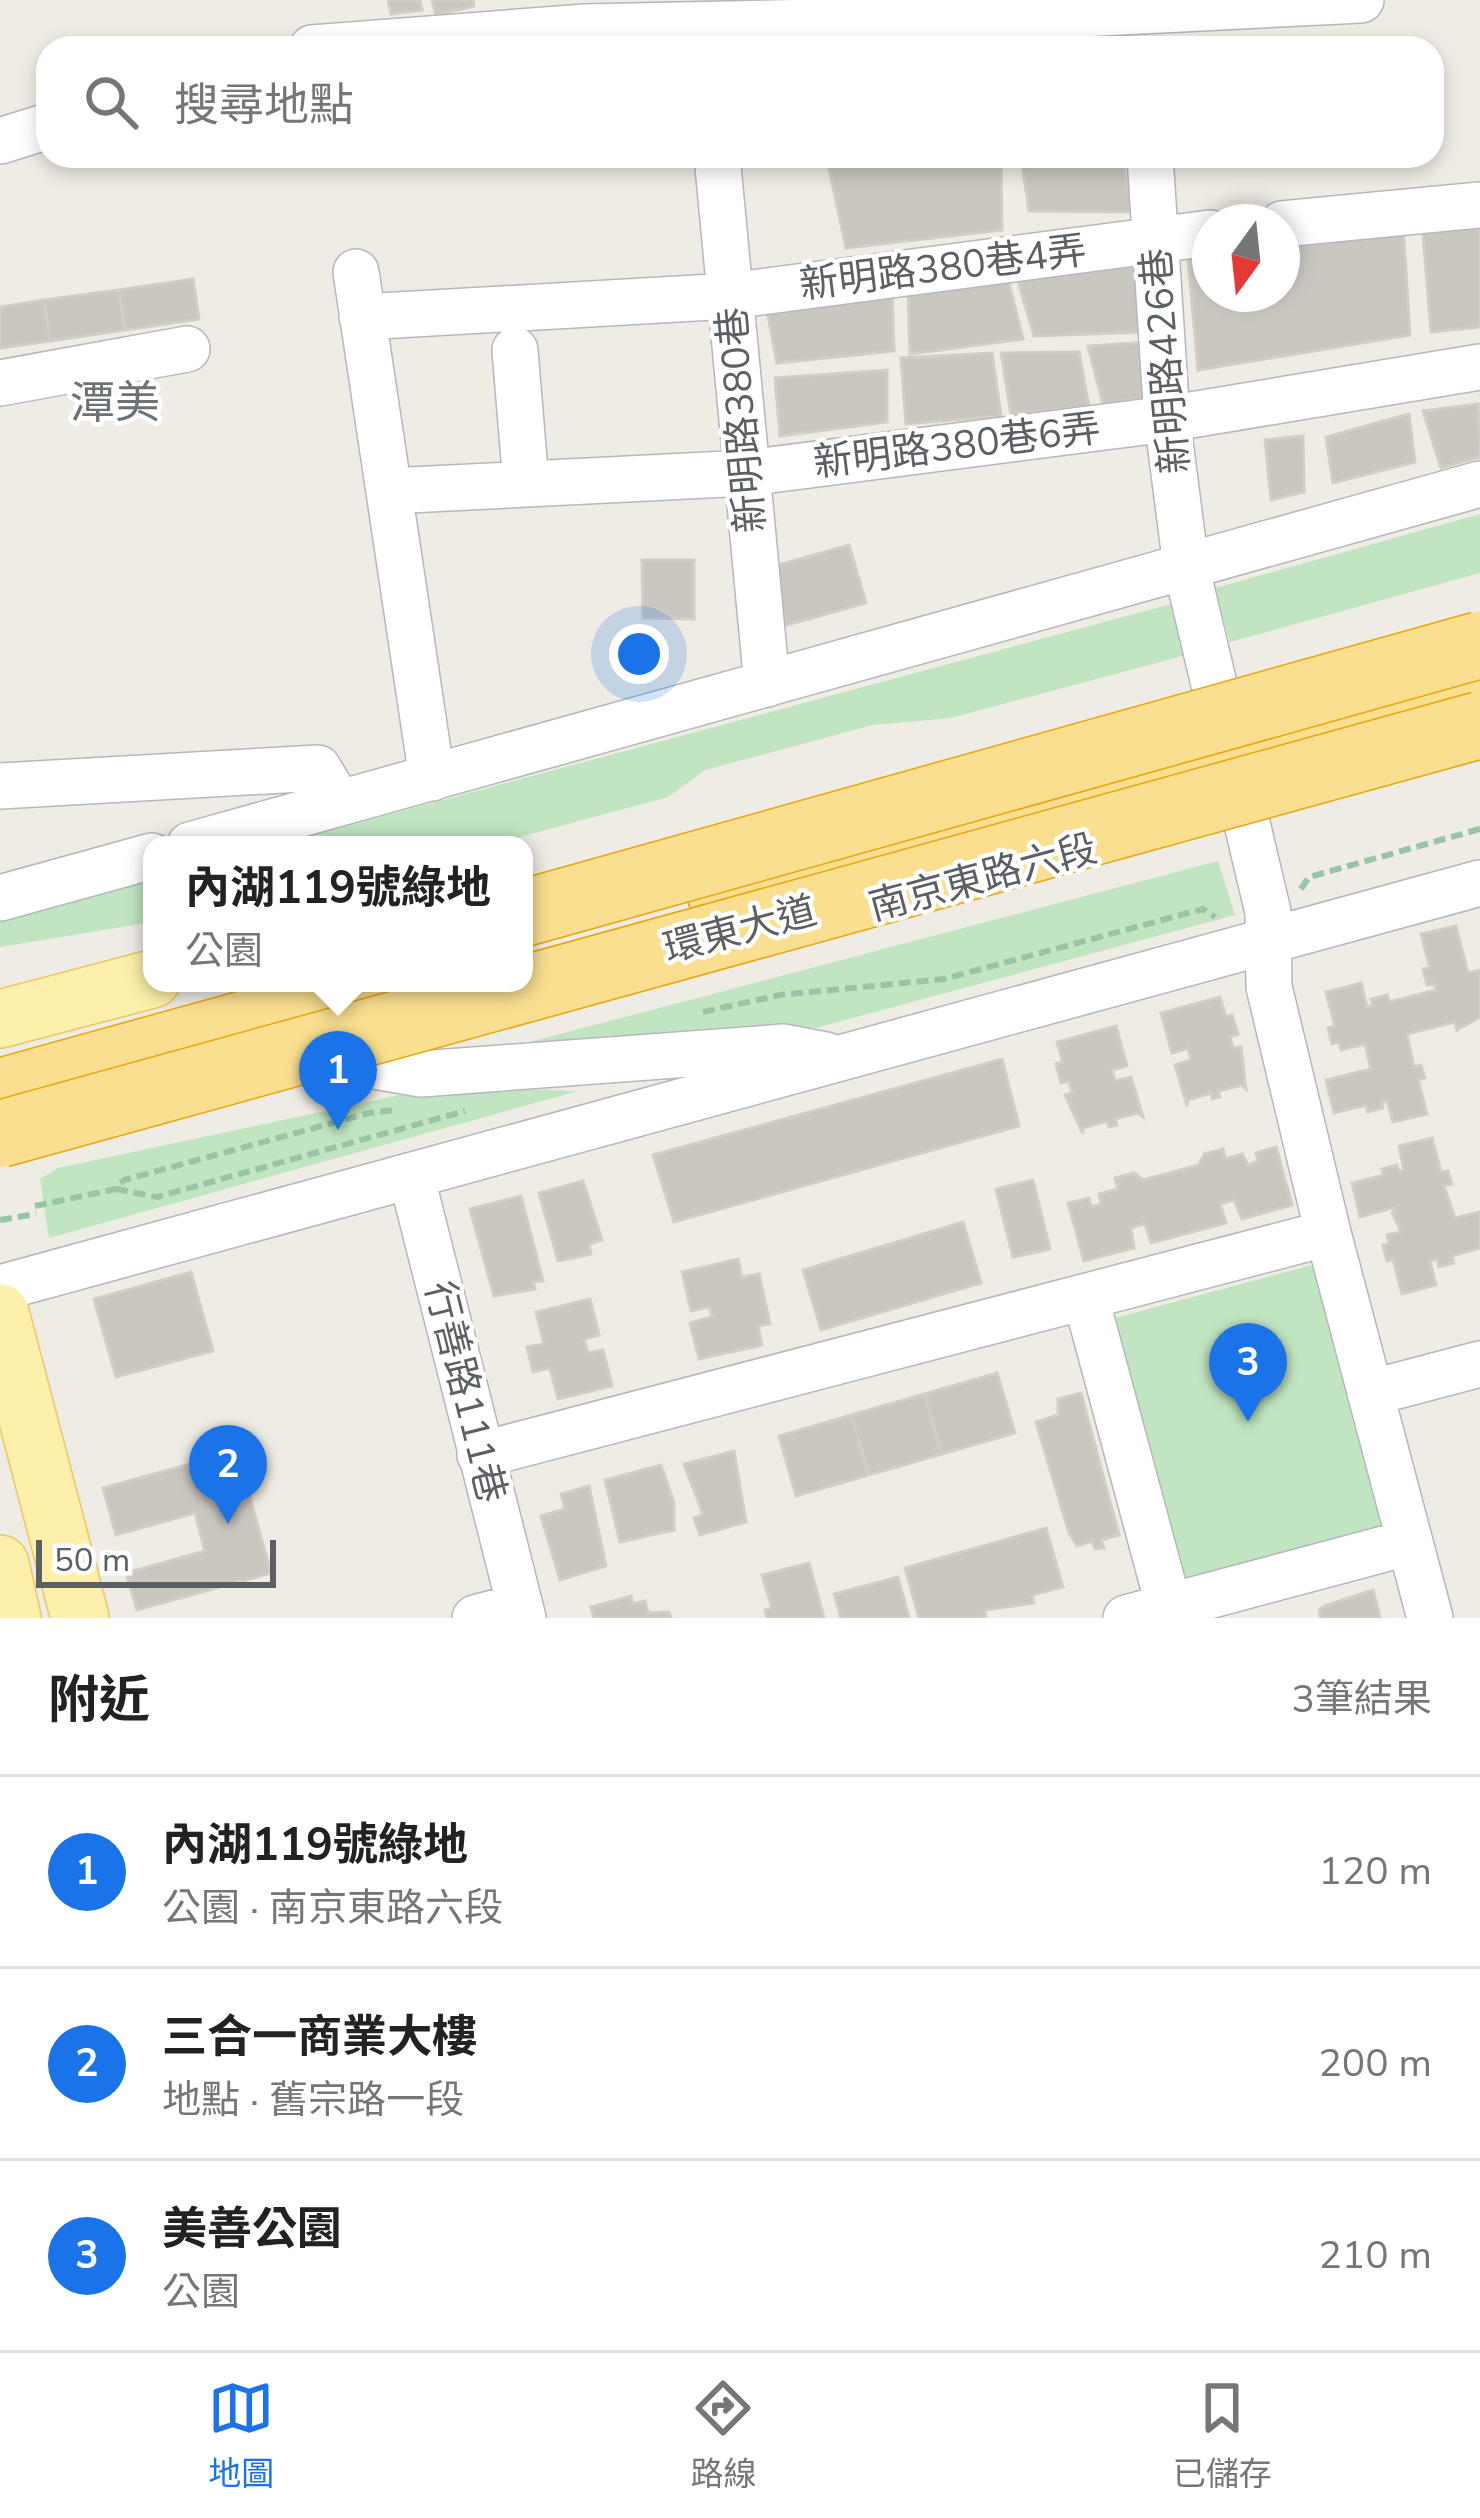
<!DOCTYPE html>
<html lang="zh-TW">
<head>
<meta charset="utf-8">
<style>
	body { margin:0; font-family:"Nunito Sans","Noto Sans TC",sans-serif; background:#f2f2f2; color:#222 }
	.compass { position:absolute; left:1192px; top:204px; width:108px; height:108px; border-radius:50%; background:#fff; box-shadow:0 6px 18px #0003; rotate:195deg }
	.scale { position:absolute; left:36px; bottom:30px; width:240px; box-sizing:border-box; padding-left:12px; border:6px solid #5c6064; border-top:0; font-size:33px; line-height:42px; white-space:nowrap; color:#5c6064; -webkit-text-stroke:9px #fff; paint-order:stroke }
	.you { position:absolute; left:639px; top:654px; width:42px; height:42px; margin:-30px; border:9px solid #fff; border-radius:50%; background:#1a73e8; box-shadow:0 0 0 18px #1a73e833 }
	.badge { display:grid; place-items:center; width:78px; height:78px; border-radius:50%; background:#1a73e8; color:#fff; font-size:39px; font-weight:700 }
	.pin { position:absolute; translate:-50% -99px; filter:drop-shadow(0 3px 6px #0008) }
	.pin::after { content:''; position:absolute; top:63px; width:42px; height:36px; background:inherit; clip-path:polygon(0 0,100% 0,50% 100%) }
	.popup { position:absolute; left:143px; top:836px; width:390px; height:156px; box-sizing:border-box; display:grid; place-content:center; border-radius:24px; background:#fff; filter:drop-shadow(0 3px 9px #0005); font-size:39px; white-space:nowrap; color:#767676 }
	.popup b { font-size:45px; color:#222 }
	.popup::after { content:''; position:absolute; left:50%; top:100%; margin-left:-24px; border:24px solid transparent; border-top-color:#fff }
	.list { margin:0; padding:0; list-style:none }
	h2 { display:flex; justify-content:space-between; align-items:center; height:156px; margin:0; padding:0 48px; font-size:51px }
	h2 small { font-size:39px; font-weight:400; color:#767676 }
	.list li { display:grid; grid-template-columns:78px 1fr auto; gap:36px; align-items:center; box-sizing:border-box; height:192px; padding:0 48px; border-top:3px solid #e0e0e0 }
	.list b { display:block; font-size:45px; white-space:nowrap }
	.list p { margin:0; font-size:39px; white-space:nowrap; color:#767676 }
	.list em { font-size:39px; font-style:normal; color:#767676 }
	.icon { flex:none; width:66px; height:66px; fill:none; stroke:currentColor; stroke-width:2; stroke-linecap:round; stroke-linejoin:round }
	.map { position:relative; flex:none; width:1480px; height:1618px; overflow:hidden }
	.search { position:absolute; background:#fff; box-shadow:0 6px 18px #0003; left:36px; right:36px; top:36px; height:132px; display:flex; align-items:center; gap:30px; box-sizing:border-box; padding:0 42px; border-radius:36px; color:#767676; font-size:45px }
	.sheet { height:732px; background:#fff }
	nav { display:flex; justify-content:space-around; align-items:center; box-sizing:border-box; height:168px; border-top:3px solid #e0e0e0; background:#fff; font-size:33px; color:#767676 }
	nav a { display:grid; justify-items:center; gap:6px }
	nav .on { color:#1a73e8 }
	.map>svg:first-child { display:block }
</style>
</head>
<body>
<div class="map">
<svg width="1480" height="1618" viewBox="0 0 1480 1618">
	<rect width="100%" height="100%" fill="#eeece4"/>
	<path fill="#c1e5c1" d="M 1480,514 L 1480,573 L 1230,642 L 1215,588 Z
		M 1175,603 L 1190,654 L 951,718 L 873,725 L 705,770 L 668,797 L 490,845 L 276,845 Z
		M 1218,861 L 1235,915 L 793,1034 L 526,1043 Z
		M 152,878 L 152,922 L 0,947 L 0,919 Z
		M 442,1086 L 578,1091 L 49,1238 L 40,1179 L 58,1168 Z
		M 1316,1264 L 1386,1524 L 1182,1581 L 1111,1319 Z"/>
	<path fill="#cac7c1" stroke="#d3cec3" stroke-width="3" d="M 388,0 L 420,0 L 422,10 L 391,14 Z
		M 432,0 L 473,0 L 474,6 L 436,15 Z
		M 1119,28 L 1119,48 L 845,48 L 845,42 Z
		M 864,156 L 1001,156 L 1002,230 L 846,248 L 827,159 Z
		M 1021,156 L 1121,156 L 1134,212 L 1029,211 Z
		M 1480,219 L 1480,327 L 1431,332 L 1422,221 Z
		M 1403,224 L 1410,335 L 1198,370 L 1186,236 L 1210,235 L 1210,294 L 1282,294 L 1282,231 Z
		M 1155,259 L 1146,332 L 1034,336 L 1015,271 Z
		M 1007,275 L 1023,339 L 910,354 L 908,290 Z
		M 193,279 L 199,319 L 125,330 L 119,290 Z
		M 892,286 L 894,351 L 777,363 L 766,305 Z
		M 119,290 L 125,330 L 50,341 L 44,300 Z
		M 44,300 L 50,341 L 0,348 L 0,307 Z
		M 1162,341 L 1165,395 L 1103,404 L 1088,346 Z
		M 1079,352 L 1089,407 L 1011,414 L 1001,353 Z
		M 992,353 L 1001,416 L 906,424 L 901,358 Z
		M 887,370 L 887,422 L 780,436 L 775,378 Z
		M 1478,404 L 1480,457 L 1441,468 L 1423,411 Z
		M 1409,414 L 1415,462 L 1333,483 L 1326,437 Z
		M 1303,436 L 1304,492 L 1271,500 L 1265,440 Z
		M 849,545 L 866,603 L 787,625 L 771,567 Z
		M 642,560 L 694,560 L 694,619 L 643,618 Z
		M 1456,926 L 1468,973 L 1480,970 L 1480,1017 L 1457,1030 L 1455,1022 L 1407,1034 L 1414,1067 L 1421,1065 L 1425,1078 L 1418,1080 L 1427,1114 L 1393,1122 L 1387,1100 L 1381,1102 L 1383,1108 L 1368,1112 L 1366,1105 L 1334,1113 L 1326,1080 L 1371,1069 L 1365,1044 L 1341,1050 L 1339,1042 L 1332,1044 L 1328,1028 L 1335,1026 L 1326,992 L 1361,983 L 1367,1007 L 1373,1005 L 1371,999 L 1387,995 L 1389,1002 L 1436,990 L 1434,984 L 1427,985 L 1423,969 L 1430,968 L 1421,934 Z
		M 1220,997 L 1226,1017 L 1232,1015 L 1238,1034 L 1230,1037 L 1233,1048 L 1241,1047 L 1246,1089 L 1242,1085 L 1218,1091 L 1220,1097 L 1212,1099 L 1211,1093 L 1188,1100 L 1187,1106 L 1175,1065 L 1191,1060 L 1188,1048 L 1172,1053 L 1161,1013 Z
		M 1116,1026 L 1127,1066 L 1112,1070 L 1115,1081 L 1131,1077 L 1143,1117 L 1138,1113 L 1115,1119 L 1117,1125 L 1109,1127 L 1107,1121 L 1083,1128 L 1083,1134 L 1065,1095 L 1072,1093 L 1069,1081 L 1061,1083 L 1056,1064 L 1063,1062 L 1057,1042 Z
		M 1002,1059 L 1019,1126 L 674,1222 L 653,1155 Z
		M 1432,1138 L 1441,1172 L 1448,1171 L 1452,1184 L 1444,1186 L 1455,1218 L 1480,1212 L 1480,1248 L 1452,1256 L 1454,1263 L 1439,1267 L 1437,1259 L 1430,1261 L 1436,1285 L 1402,1294 L 1393,1259 L 1387,1261 L 1383,1245 L 1389,1244 L 1387,1235 L 1401,1232 L 1392,1213 L 1396,1207 L 1360,1217 L 1352,1183 L 1384,1175 L 1382,1169 L 1397,1165 L 1399,1172 L 1404,1170 L 1399,1146 Z
		M 1276,1147 L 1292,1205 L 1242,1219 L 1234,1200 L 1220,1204 L 1226,1223 L 1151,1243 L 1145,1224 L 1139,1225 L 1131,1228 L 1134,1248 L 1084,1261 L 1068,1203 L 1089,1198 L 1091,1207 L 1101,1204 L 1099,1194 L 1118,1189 L 1115,1178 L 1134,1173 L 1143,1180 L 1199,1165 L 1204,1154 L 1223,1149 L 1225,1159 L 1242,1154 L 1248,1165 L 1258,1161 L 1256,1153 Z
		M 1033,1180 L 1050,1249 L 1013,1257 L 996,1189 Z
		M 583,1181 L 602,1240 L 589,1244 L 591,1254 L 558,1261 L 539,1193 Z
		M 521,1196 L 543,1281 L 533,1282 L 535,1289 L 494,1296 L 470,1209 Z
		M 963,1222 L 981,1283 L 821,1330 L 803,1270 Z
		M 738,1259 L 742,1277 L 759,1274 L 770,1324 L 758,1326 L 762,1345 L 699,1359 L 690,1323 L 712,1317 L 709,1307 L 691,1311 L 682,1272 Z
		M 191,1272 L 213,1351 L 116,1377 L 94,1299 Z
		M 590,1299 L 599,1335 L 584,1339 L 588,1353 L 603,1350 L 612,1386 L 558,1399 L 550,1368 L 533,1372 L 527,1347 L 544,1344 L 536,1312 Z
		M 997,1373 L 1015,1433 L 942,1454 L 924,1394 Z
		M 1081,1393 L 1119,1535 L 1101,1540 L 1104,1548 L 1095,1549 L 1092,1541 L 1077,1546 L 1069,1533 L 1036,1422 L 1058,1415 L 1058,1399 Z
		M 924,1394 L 942,1454 L 869,1475 L 851,1415 Z
		M 851,1415 L 869,1475 L 796,1496 L 779,1436 Z
		M 237,1451 L 271,1573 L 137,1610 L 126,1573 L 205,1551 L 195,1513 L 116,1535 L 103,1488 Z
		M 734,1451 L 746,1522 L 700,1535 L 694,1518 L 703,1514 L 684,1464 Z
		M 661,1465 L 674,1503 L 674,1530 L 620,1542 L 605,1480 Z
		M 589,1486 L 606,1566 L 560,1580 L 541,1516 L 565,1509 L 561,1494 Z
		M 1046,1528 L 1063,1587 L 1032,1595 L 1034,1603 L 984,1610 L 986,1616 L 980,1618 L 919,1618 L 905,1568 Z
		M 809,1563 L 824,1618 L 767,1618 L 765,1610 L 772,1608 L 762,1575 Z
		M 898,1577 L 909,1618 L 841,1618 L 834,1594 Z
		M 1373,1590 L 1380,1618 L 1321,1618 L 1319,1610 L 1324,1606 Z
		M 631,1596 L 633,1604 L 645,1601 L 648,1613 L 669,1612 L 671,1618 L 594,1618 L 591,1607 Z"/>
	<g fill="none" stroke-linecap="round" stroke-linejoin="round">
		<defs>
			<path id="minor" d="M 312,48 L 585,27 L 1003,18 L 1361,0
				M 0,141 L 48,126
				M 717,156 L 767,684
				M 1150,156 L 1167,419 L 1186,566 L 1268,912 L 1269,987 L 1328,1233 L 1430,1618
				M 1282,224 L 1480,205
				M 356,272 L 432,778
				M 362,317 L 730,296 L 1210,233
				M 515,350 L 526,484
				M 0,383 L 187,349
				M 389,491 L 747,473 L 1167,419 L 1480,367
				M 0,786 L 318,768 L 339,803
				M 190,845 L 1480,484
				M 0,898 L 152,856
				M 328,1058 L 421,1074 L 784,1047 L 826,1055
				M 412,1179 L 523,1618
				M 0,1288 L 1480,883
				M 1086,1299 L 1169,1607
				M 1370,1393 L 1480,1364
				M 480,1455 L 1328,1233
				M 475,1618 L 520,1606
				M 1126,1618 L 1410,1542"/>
			<path id="major" d="M 0,1019 L 152,979
				M 0,1313 L 80,1618
				M 0,1564 L 12,1618"/>
			<path id="highway" d="M 720,892 L 1480,682
				M 0,1092 L 393,983"/>
		</defs>
		<use href="#minor" stroke="#b5b7bb" stroke-width="48"/>
		<use href="#major" stroke="#eec65e" stroke-width="60"/>
		<use href="#highway" stroke="#eca506" stroke-width="69"/>
		<path stroke="#99c4a6" stroke-width="6" stroke-dasharray="12 6" stroke-linecap="butt" d="M 1301,889 L 1309,877 L 1480,829
			M 703,1012 L 780,995 L 944,979 L 1203,909 L 1215,917
			M 116,1189 L 157,1197 L 465,1111
			M 35,1206 L 116,1189 L 124,1180 L 369,1113 L 395,1110
			M 0,1220 L 36,1214"/>
		<use href="#minor" stroke="#fff" stroke-width="45"/>
		<use href="#major" stroke="#fdf0ab" stroke-width="57"/>
		<use href="#highway" stroke="#fadf90" stroke-width="66"/>
		<defs>
			<path id="highway-bridge" d="M 524,913 L 1480,645
				M 0,1134 L 1480,725"/>
		</defs>
		<use href="#highway-bridge" stroke="#eca506" stroke-width="69" stroke-linecap="butt"/>
		<use href="#highway-bridge" stroke="#fadf90" stroke-width="66"/>
	</g>
	<g text-anchor="middle" dominant-baseline="central" stroke-width="9" stroke-linejoin="round" paint-order="stroke">
		<g font-size="39" fill="#5c6064" stroke="#fff">
			<text transform="translate(943 268) rotate(-7)">新明路380巷4弄</text>
			<text transform="translate(1166 361) rotate(-95)">新明路426巷</text>
			<text transform="translate(742 420) rotate(-95)">新明路380巷</text>
			<text transform="translate(957 446) rotate(-7)">新明路380巷6弄</text>
			<text transform="translate(983 878) rotate(-15)">南京東路六段</text>
			<text transform="translate(740 930) rotate(-15)">環東大道</text>
			<text transform="translate(465 1392) rotate(76)">行善路111巷</text>
		</g>
		<g font-size="45" fill="#6d7276" stroke="#fff">
			<text x="115" y="403">潭美</text>
		</g>
	</g>
</svg>
<svg class="compass" viewBox="-18 -18 36 36"><path d="M0-13l5 13h-10z" fill="#e53935"/><path d="M0 13l5-13h-10z" fill="#767676"/></svg>
<div class="scale">50 m</div>
<div class="you"></div>
<div class="pin badge" style="left:338px;top:1130px">1</div>
<div class="popup"><b>內湖119號綠地</b>公園</div>
<div class="pin badge" style="left:228px;top:1524px">2</div>
<div class="pin badge" style="left:1248px;top:1422px">3</div>
<div class="search"><svg class="icon" aria-label="search" viewBox="0 0 24 24"><circle cx="10" cy="10" r="6"/><path d="M15 15l6 6"/></svg>搜尋地點</div>
</div>
<section class="sheet">
<h2>附近<small>3筆結果</small></h2>
<ul class="list">
<li><span class="badge">1</span><div><b>內湖119號綠地</b><p>公園 · 南京東路六段</p></div><em>120 m</em></li>
<li><span class="badge">2</span><div><b>三合一商業大樓</b><p>地點 · 舊宗路一段</p></div><em>200 m</em></li>
<li><span class="badge">3</span><div><b>美善公園</b><p>公園</p></div><em>210 m</em></li>
</ul>
</section>
<nav>
<a class="on"><svg class="icon" aria-label="map" viewBox="0 0 24 24"><path d="M3 6l6-2 6 2 6-2v14l-6 2-6-2-6 2zM9 4v14M15 6v14"/></svg>地圖</a>
<a><svg class="icon" aria-label="directions" viewBox="0 0 24 24"><path d="M12 3l9 9-9 9-9-9zM9 14v-3h6M13 9l2 2-2 2"/></svg>路線</a>
<a><svg class="icon" aria-label="saved" viewBox="0 0 24 24"><path d="M7 4h10v16l-5-4-5 4z"/></svg>已儲存</a>
</nav>
</body>
</html>
